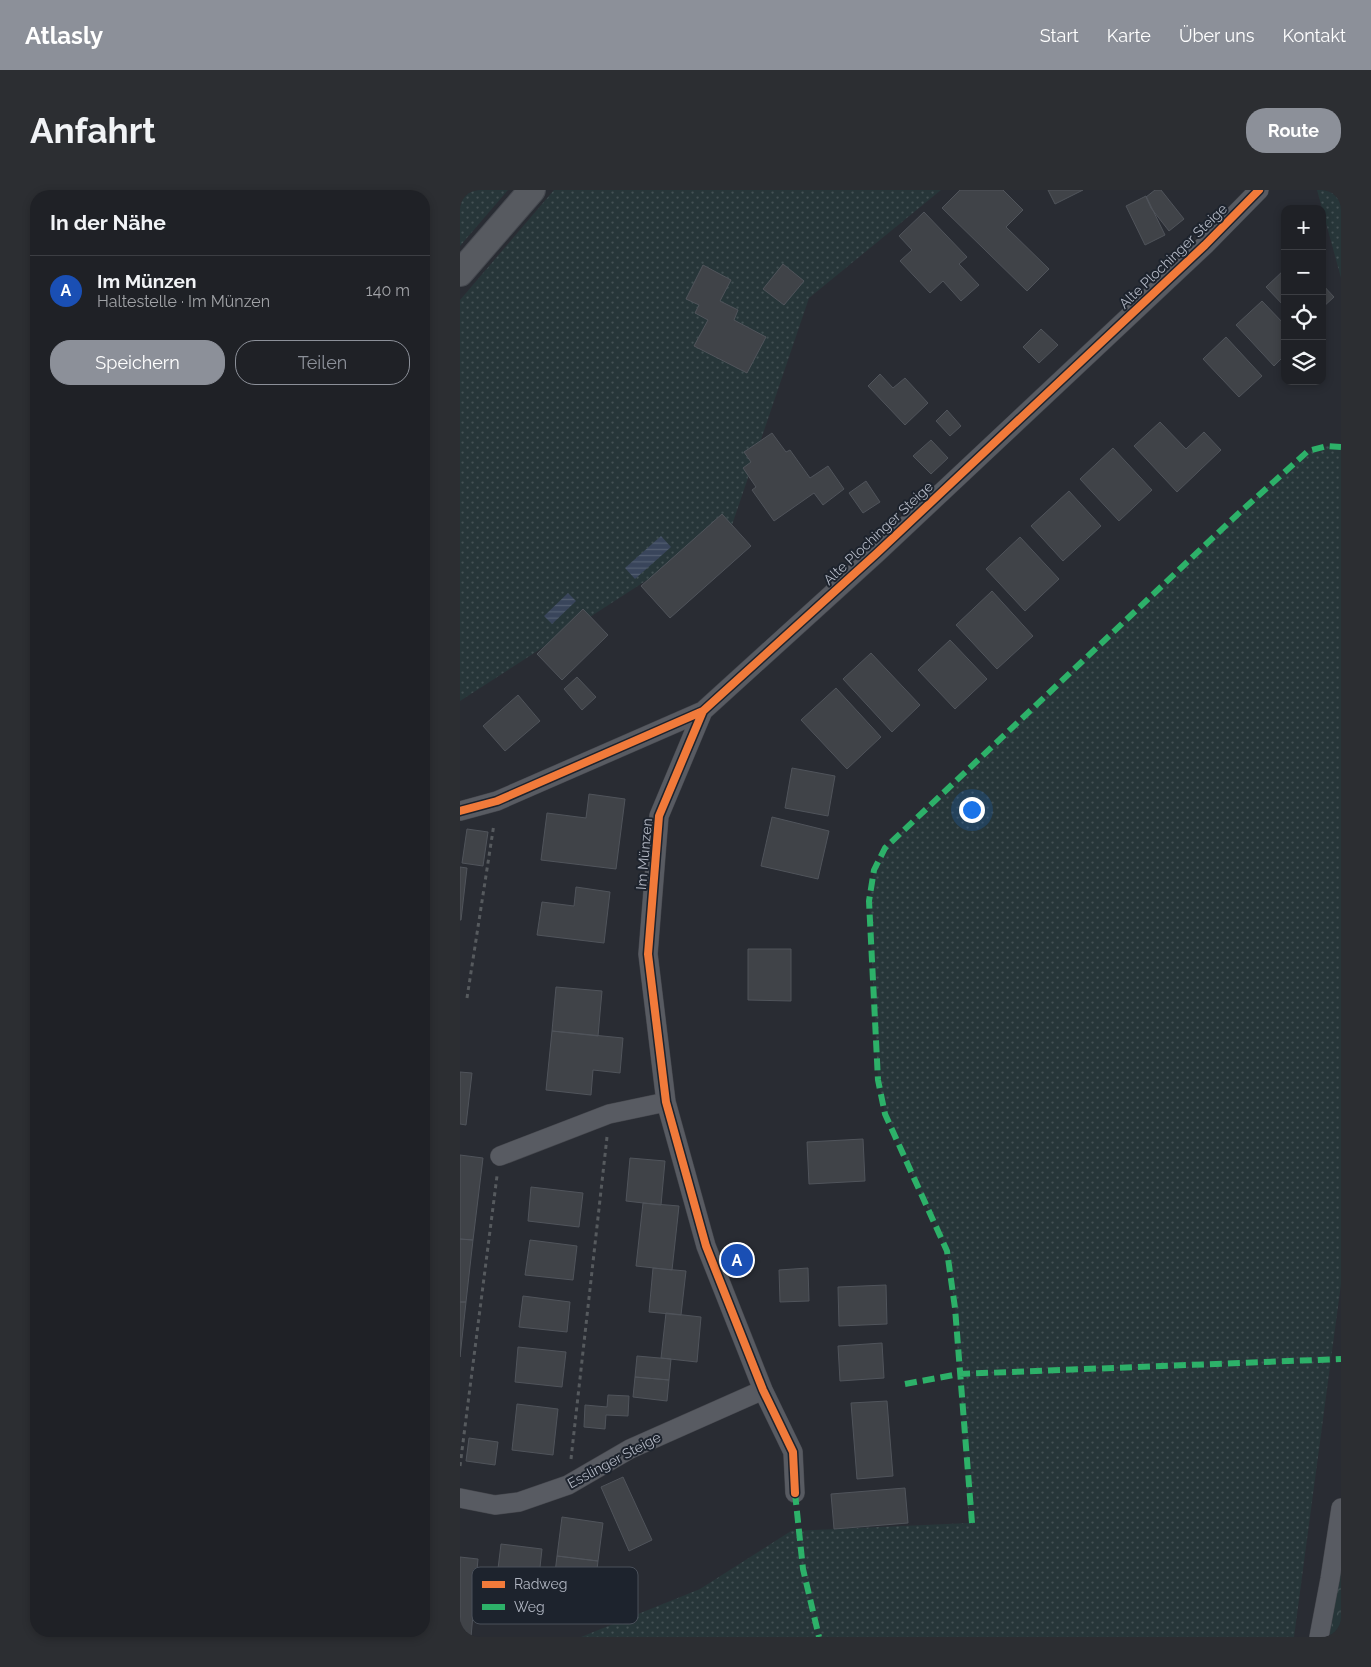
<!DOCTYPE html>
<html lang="de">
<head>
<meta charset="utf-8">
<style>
	body { margin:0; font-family:Raleway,sans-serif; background:#2c2e32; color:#f1f3f6 }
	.controls { position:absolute; right:15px; top:15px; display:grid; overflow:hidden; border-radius:10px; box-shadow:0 2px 8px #0003 }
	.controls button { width:45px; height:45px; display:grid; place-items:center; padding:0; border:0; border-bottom:1px solid #3c3e43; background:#1f2126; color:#f1f3f6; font:25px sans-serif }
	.you { position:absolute; left:511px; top:619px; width:18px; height:18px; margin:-12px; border:4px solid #fff; border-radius:50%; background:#1a73e8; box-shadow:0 0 0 8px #1a73e833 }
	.badge { display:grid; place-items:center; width:32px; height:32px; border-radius:50%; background:#8c9099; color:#fff; font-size:16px; font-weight:700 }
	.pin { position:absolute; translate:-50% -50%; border:2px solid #fff; box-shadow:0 1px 5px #0006 }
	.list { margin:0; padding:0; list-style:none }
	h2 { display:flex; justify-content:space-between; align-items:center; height:65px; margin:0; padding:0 20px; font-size:21px }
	h2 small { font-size:16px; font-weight:400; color:#a1a3a7 }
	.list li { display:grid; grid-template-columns:32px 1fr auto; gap:15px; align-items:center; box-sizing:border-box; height:70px; padding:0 20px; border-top:1px solid #3c3e43 }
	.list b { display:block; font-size:19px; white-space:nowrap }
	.list p { margin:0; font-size:16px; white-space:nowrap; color:#a1a3a7 }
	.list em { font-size:16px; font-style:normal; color:#a1a3a7 }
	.actions { display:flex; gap:10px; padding:15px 20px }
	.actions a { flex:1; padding:11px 0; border:1px solid #8c9099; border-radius:20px; text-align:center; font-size:18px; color:#8c9099 }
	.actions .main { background:#8c9099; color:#fff }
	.icon { flex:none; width:28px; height:28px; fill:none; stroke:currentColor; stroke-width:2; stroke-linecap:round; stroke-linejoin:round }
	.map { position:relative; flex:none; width:881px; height:1447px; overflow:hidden; border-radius:20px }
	header { display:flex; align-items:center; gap:30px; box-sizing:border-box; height:70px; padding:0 25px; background:#8c9099; color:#fff }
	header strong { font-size:24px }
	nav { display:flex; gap:28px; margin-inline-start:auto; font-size:18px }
	.intro { display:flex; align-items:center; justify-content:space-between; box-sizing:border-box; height:120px; padding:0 30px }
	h1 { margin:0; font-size:35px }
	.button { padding:12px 22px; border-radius:20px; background:#8c9099; color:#fff; font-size:18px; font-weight:700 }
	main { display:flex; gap:30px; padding:0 30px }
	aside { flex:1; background:#1f2126; border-radius:20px; box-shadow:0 2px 8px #0003 }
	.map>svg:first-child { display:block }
</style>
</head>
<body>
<header>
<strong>Atlasly</strong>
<nav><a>Start</a><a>Karte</a><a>Über uns</a><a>Kontakt</a></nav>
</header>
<div class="intro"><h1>Anfahrt</h1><a class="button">Route</a></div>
<main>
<aside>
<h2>In der Nähe<small></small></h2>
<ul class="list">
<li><span class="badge" style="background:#1a4fb4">A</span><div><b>Im Münzen</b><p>Haltestelle · Im Münzen</p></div><em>140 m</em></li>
</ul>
<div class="actions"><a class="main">Speichern</a><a>Teilen</a></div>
</aside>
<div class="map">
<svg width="881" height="1447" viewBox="0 0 881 1447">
	<defs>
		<pattern id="grass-dots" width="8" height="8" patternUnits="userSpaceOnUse" patternTransform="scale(1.25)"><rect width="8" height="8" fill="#273639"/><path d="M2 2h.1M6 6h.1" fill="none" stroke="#445154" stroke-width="1.8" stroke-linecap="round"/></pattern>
		<pattern id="forest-crowns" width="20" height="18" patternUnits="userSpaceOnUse" patternTransform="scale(1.25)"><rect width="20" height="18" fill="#273639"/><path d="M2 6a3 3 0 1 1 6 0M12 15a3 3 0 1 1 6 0" fill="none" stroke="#445154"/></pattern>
		<pattern id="water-rules" width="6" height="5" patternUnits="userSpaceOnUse" patternTransform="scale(1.25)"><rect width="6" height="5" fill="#39455b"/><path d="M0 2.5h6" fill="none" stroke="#535e71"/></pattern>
	</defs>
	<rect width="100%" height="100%" fill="#292c33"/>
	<path fill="url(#grass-dots)" d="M 0,0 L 48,0 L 0,56 Z
		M 94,0 L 481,0 L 349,108 L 272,335 L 0,511 L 0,110 Z
		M 857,0 L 881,0 L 881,88 Z
		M 867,256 L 881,257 L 881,1094 L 834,1447 L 121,1447 L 240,1399 L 331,1341 L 509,1333 L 495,1118 L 487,1061 L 425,924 L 418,890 L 409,711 L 414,680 L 425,658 L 778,324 L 848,261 Z"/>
	<path fill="url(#forest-crowns)" d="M 881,1373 L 881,1447 L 869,1447 Z"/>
	<path fill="url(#water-rules)" d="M 201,346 L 211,357 L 175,389 L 165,378 Z
		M 108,403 L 116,411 L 92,434 L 84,426 Z"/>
	<path fill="#404348" stroke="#50545b" d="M 500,0 L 543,0 L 563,20 L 546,37 L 589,79 L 567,101 L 482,18 Z
		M 588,0 L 623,0 L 595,14 Z
		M 695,0 L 701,0 L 724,29 L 709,41 L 691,18 L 686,7 Z
		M 686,6 L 705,45 L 685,55 L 666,16 Z
		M 464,22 L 507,67 L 499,74 L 519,95 L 501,111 L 483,91 L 470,103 L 440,71 L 452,60 L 439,46 Z
		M 323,74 L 344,91 L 324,115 L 303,99 Z
		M 243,75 L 271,90 L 260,111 L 278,120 L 274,130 L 306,147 L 287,183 L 234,156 L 248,130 L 235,123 L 239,115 L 226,109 Z
		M 825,79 L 825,117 L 806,97 Z
		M 862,94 L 874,107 L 862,118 Z
		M 802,111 L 825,135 L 825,165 L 814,176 L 776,135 Z
		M 581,139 L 598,155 L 579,173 L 563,157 Z
		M 766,147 L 802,186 L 779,207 L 743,169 Z
		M 420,184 L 433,198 L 445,188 L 468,213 L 445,235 L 408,196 Z
		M 487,220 L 501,236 L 490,246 L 476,231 Z
		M 700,232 L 726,259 L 744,242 L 761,260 L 717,302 L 674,256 Z
		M 312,243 L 326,262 L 330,260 L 350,288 L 368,276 L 384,299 L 363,315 L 354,303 L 314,331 L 292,300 L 296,297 L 283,278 L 291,272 L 284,262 Z
		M 471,250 L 488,268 L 471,284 L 453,266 Z
		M 653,258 L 692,300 L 659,331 L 620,289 Z
		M 406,291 L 420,312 L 403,323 L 389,303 Z
		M 609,301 L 641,336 L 603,371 L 571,336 Z
		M 262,324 L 291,356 L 210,428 L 181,396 Z
		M 560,347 L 599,389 L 565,421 L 526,379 Z
		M 532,401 L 573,446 L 537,479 L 496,435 Z
		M 123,419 L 148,445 L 102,490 L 77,464 Z
		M 490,450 L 527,489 L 495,519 L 458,480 Z
		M 411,463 L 460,515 L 432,542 L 383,489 Z
		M 117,487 L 136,507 L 122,520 L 104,499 Z
		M 376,498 L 421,547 L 387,579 L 341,530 Z
		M 58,505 L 80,531 L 45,561 L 23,536 Z
		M 332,578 L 375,586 L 368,626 L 325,618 Z
		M 129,604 L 165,609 L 156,679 L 81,670 L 87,623 L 126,628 Z
		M 312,627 L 369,641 L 358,689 L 301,676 Z
		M 7,639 L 28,642 L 23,676 L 2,673 Z
		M 0,677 L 7,678 L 1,730 L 0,730 Z
		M 116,697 L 150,702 L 144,753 L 77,745 L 82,712 L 114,716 Z
		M 288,759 L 331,759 L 331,811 L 288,810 Z
		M 96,797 L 142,801 L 138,846 L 92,841 Z
		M 92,841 L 163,848 L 160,883 L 133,880 L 131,905 L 86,900 Z
		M 0,882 L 12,883 L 6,935 L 0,934 Z
		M 403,949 L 405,991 L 349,994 L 347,952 Z
		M 0,965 L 23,968 L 13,1050 L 0,1049 Z
		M 170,968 L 205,971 L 201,1015 L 166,1011 Z
		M 71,997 L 123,1003 L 119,1037 L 68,1031 Z
		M 183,1013 L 219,1016 L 212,1080 L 176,1076 Z
		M 0,1049 L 13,1050 L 6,1112 L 0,1112 Z
		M 70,1050 L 117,1056 L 113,1090 L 65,1085 Z
		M 193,1078 L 226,1081 L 221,1125 L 189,1122 Z
		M 348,1078 L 349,1111 L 320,1112 L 319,1080 Z
		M 426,1095 L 427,1134 L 379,1136 L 378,1097 Z
		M 63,1106 L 110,1112 L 107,1142 L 59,1137 Z
		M 0,1112 L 6,1112 L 0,1167 Z
		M 206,1123 L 241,1127 L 237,1172 L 201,1168 Z
		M 422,1153 L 424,1188 L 380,1191 L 378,1156 Z
		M 58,1157 L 106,1162 L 102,1197 L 55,1192 Z
		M 177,1166 L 211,1169 L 209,1190 L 175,1187 Z
		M 175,1187 L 209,1190 L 207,1211 L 173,1207 Z
		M 148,1205 L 169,1206 L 168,1226 L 146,1225 L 145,1239 L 124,1237 L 125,1215 L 147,1217 Z
		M 427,1211 L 433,1286 L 397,1289 L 391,1213 Z
		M 57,1214 L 98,1219 L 93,1265 L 52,1260 Z
		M 9,1248 L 38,1252 L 35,1275 L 6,1271 Z
		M 163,1287 L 192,1350 L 169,1361 L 141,1297 Z
		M 445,1298 L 448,1333 L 374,1339 L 371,1304 Z
		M 102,1327 L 143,1333 L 138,1371 L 97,1366 Z
		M 41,1354 L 82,1359 L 74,1432 L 32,1428 Z
		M 97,1366 L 138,1371 L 133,1413 L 92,1408 Z
		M 0,1367 L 18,1369 L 11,1447 L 0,1447 Z"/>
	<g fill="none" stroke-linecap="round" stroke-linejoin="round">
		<defs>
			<path id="minor" d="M 243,521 L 199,626 L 188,764 L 206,912 L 246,1056 L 303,1200 L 333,1262 L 335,1303
				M 0,621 L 37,611 L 243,521 L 417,363 L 745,55 L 799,0
				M 40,966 L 149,924 L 206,912
				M 0,1308 L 35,1315 L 59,1312 L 108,1295 L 170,1259 L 303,1200
				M 859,1447 L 870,1389 L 881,1318"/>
			<path id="secondary" d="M 0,83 L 72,0"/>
		</defs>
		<use href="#minor" stroke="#45474d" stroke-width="20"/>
		<use href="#secondary" stroke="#464950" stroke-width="28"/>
		<path stroke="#565a5e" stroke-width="3" stroke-dasharray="4 4" stroke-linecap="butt" d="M 7,808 L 34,634
			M 111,1269 L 147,947
			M 0,1276 L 37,986"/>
		<use href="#minor" stroke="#585b62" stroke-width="19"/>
		<use href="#secondary" stroke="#575a60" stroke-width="26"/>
		<path stroke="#2db169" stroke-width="6" stroke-dasharray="12 6" stroke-linecap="butt" d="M 445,1194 L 499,1184 L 881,1169
			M 335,1303 L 343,1379 L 359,1447
			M 512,1333 L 495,1118 L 487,1061 L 425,924 L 418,890 L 409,711 L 414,680 L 425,658 L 778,324 L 848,261 L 867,256 L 881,257"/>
		<defs>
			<path id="cycleway" d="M 243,521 L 199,626 L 188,764 L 206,912 L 246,1056 L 303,1200 L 333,1262 L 335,1303
				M 0,621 L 37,611 L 243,521 L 417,363 L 745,55 L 799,0"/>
		</defs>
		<use href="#cycleway" stroke="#1d232d" stroke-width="11"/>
		<use href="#cycleway" stroke="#f17a3a" stroke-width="8"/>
	</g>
	<g text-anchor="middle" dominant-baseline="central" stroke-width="4" stroke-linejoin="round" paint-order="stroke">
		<g font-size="14" fill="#b3b8c4" stroke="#1d232d">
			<text transform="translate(713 66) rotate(-44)">Alte Plochinger Steige</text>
			<text transform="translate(418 343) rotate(-43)">Alte Plochinger Steige</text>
			<text transform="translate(184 664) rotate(-85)">Im Münzen</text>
			<text transform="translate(154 1270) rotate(-28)">Esslinger Steige</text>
		</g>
	</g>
	<rect x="12" y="1377" width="166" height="57" rx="8" fill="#1d232d" stroke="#4a505a" stroke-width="1"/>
	<rect x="22" y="1391" width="23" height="7" fill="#f17a3a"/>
	<rect x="22" y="1414" width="23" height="6" fill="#2db169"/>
	<g font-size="14" fill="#b3b8c4">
		<text x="54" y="1399">Radweg</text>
		<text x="54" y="1422">Weg</text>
	</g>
</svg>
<div class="controls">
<button>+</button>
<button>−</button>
<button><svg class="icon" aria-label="locate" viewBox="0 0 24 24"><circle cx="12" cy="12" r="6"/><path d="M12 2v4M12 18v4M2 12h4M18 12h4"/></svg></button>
<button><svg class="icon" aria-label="layers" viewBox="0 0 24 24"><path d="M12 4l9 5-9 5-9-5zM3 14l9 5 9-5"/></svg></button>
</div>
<div class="you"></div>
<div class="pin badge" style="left:277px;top:1070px;background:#1a4fb4">A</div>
</div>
</main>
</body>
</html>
